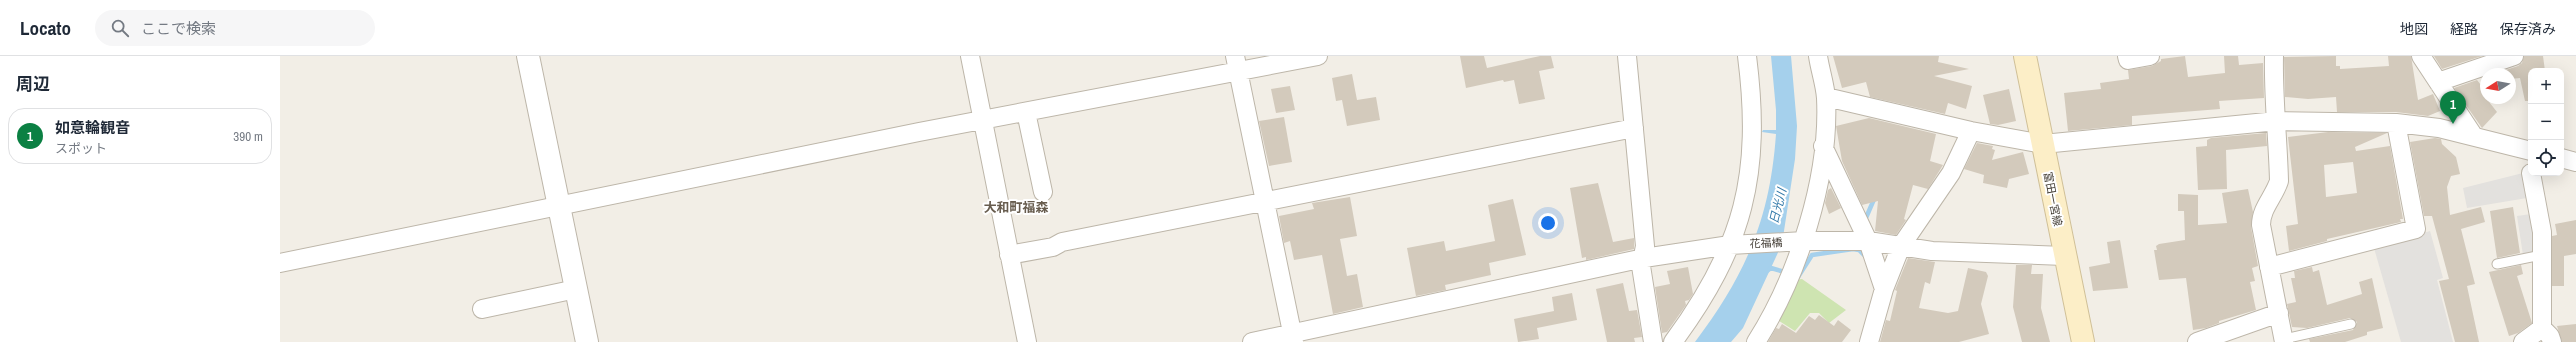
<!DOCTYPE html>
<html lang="ja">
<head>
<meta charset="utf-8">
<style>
	body { margin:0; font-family:"Archivo Narrow","Noto Sans JP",sans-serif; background:#f6f6f7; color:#1f2937 }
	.controls { position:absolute; right:12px; top:12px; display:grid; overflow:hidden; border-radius:8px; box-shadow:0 4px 16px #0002 }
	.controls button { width:36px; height:36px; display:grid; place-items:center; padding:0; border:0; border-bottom:1px solid #e0e1e3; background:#fff; color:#1f2937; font:20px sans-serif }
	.compass { position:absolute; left:2200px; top:12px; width:36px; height:36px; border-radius:50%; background:#fff; box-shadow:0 4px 16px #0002; rotate:259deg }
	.you { position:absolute; left:1268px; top:167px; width:14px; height:14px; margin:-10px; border:3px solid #fff; border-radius:50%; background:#1a73e8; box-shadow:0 0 0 6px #1a73e833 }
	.badge { display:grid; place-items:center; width:26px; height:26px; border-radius:50%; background:#0b8043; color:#fff; font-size:13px; font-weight:700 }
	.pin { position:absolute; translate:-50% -33px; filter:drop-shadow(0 1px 2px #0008) }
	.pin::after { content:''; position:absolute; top:21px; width:14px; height:12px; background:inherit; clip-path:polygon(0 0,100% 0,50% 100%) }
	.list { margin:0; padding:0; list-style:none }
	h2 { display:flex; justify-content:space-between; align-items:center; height:52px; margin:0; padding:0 16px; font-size:17px }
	h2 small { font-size:13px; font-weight:400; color:#747a83 }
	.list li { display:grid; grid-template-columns:26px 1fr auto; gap:12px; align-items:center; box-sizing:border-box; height:56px; margin:0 8px 8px; padding:0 8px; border:1px solid #e0e1e3; border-radius:16px }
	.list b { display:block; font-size:15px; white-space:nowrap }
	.list p { margin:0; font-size:13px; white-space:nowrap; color:#747a83 }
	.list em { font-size:13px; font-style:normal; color:#747a83 }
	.icon { flex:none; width:22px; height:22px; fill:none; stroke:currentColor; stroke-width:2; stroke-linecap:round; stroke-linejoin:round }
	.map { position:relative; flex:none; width:2296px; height:286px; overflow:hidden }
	header { display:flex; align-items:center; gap:24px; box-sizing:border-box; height:56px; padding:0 20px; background:#fff; border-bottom:1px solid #e0e1e3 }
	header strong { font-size:19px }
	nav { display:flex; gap:22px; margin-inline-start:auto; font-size:14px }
	.search { width:280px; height:36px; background:#f6f6f7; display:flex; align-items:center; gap:10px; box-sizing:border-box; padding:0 14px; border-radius:22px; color:#747a83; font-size:15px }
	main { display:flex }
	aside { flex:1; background:#fff }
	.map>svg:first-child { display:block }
</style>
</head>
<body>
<header>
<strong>Locato</strong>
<div class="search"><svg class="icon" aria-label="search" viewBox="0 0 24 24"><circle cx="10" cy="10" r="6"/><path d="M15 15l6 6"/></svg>ここで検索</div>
<nav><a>地図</a><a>経路</a><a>保存済み</a></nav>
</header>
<main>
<aside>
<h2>周辺<small></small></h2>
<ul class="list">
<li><span class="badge">1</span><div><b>如意輪観音</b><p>スポット</p></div><em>390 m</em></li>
</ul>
</aside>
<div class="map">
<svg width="2296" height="286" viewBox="0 0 2296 286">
	<rect width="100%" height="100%" fill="#f2eee6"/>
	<path fill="#cee4b1" d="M 1522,223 L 1566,254 L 1549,267 L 1539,257 L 1530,257 L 1515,275 L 1496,263 L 1515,224 Z"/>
	<path fill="#e3e1de" d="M 2243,117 L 2247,142 L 2187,152 L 2183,132 Z
		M 2251,158 L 2257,197 L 2243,199 L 2237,160 Z
		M 2150,175 L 2163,222 L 2157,224 L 2173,286 L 2121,286 L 2094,192 Z"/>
	<path fill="#a5d0ec" d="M 1491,0 L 1511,0 L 1517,70 L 1515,103 L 1502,188 L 1463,272 L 1451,286 L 1415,286 C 1466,218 1490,163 1496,78 L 1482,76 L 1483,74 L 1496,74 L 1496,54 Z"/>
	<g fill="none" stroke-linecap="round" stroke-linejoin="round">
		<path stroke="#a5d0ec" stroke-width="4.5" d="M 1585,164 L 1595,141
			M 1487,215 L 1491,212 L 1501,215
			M 1518,221 L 1532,199 L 1573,193 L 1579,194 L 1584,199"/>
	</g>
	<path fill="#d3cabc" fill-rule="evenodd" d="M 1180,0 L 1204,0 L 1207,12 L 1260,0 L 1271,0 L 1274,12 L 1259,15 L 1265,43 L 1239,48 L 1234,24 L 1224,26 L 1223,24 L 1186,32 Z
		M 1553,0 L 1659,0 L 1658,6 L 1689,13 L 1654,20 L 1692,30 L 1686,53 L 1668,47 L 1665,58 L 1590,41 L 1586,26 L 1562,32 Z
		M 1905,0 L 1908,21 L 1945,17 L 1944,0 L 1958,0 L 1959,9 L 1983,7 L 1984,42 L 1939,45 L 1940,53 L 1852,60 L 1852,69 L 1788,75 L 1784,37 L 1821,33 L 1820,27 L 1849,23 L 1848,14 L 1872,10 L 1881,5 L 1881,3 Z
		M 2056,0 L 2056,10 L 2060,10 L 2060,13 L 2109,10 L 2108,0 L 2131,0 L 2138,44 L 2153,38 L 2160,55 L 2148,60 L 2116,56 L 2057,56 L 2056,41 L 2028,43 L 2005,41 L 2004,1 Z
		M 2154,0 L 2202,0 L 2162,13 Z
		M 2244,0 L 2263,0 L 2265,15 L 2251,15 L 2251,45 L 2245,45 L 2240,22 L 2230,23 L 2230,18 L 2214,18 L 2238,10 L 2242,7 Z
		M 1072,18 L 1077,44 L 1096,41 L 1100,64 L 1067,70 L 1062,44 L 1056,45 L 1052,22 Z
		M 2197,24 L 2204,33 L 2202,35 L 2206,42 L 2217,56 L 2202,72 L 2174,32 Z
		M 1010,30 L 1015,54 L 996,57 L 991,33 Z
		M 1729,33 L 1736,65 L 1718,69 L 1710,68 L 1703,39 Z
		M 1004,61 L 1012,106 L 989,110 L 979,65 Z
		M 1589,62 L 1656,78 L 1650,105 L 1663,109 L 1648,133 L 1633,129 L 1624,163 L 1626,164 L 1616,179 L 1595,175 L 1598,145 L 1582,149 L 1562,105 L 1556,70 Z
		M 2048,76 L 2107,77 L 2075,91 L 2076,95 L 2110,90 L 2123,163 L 2120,163 L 2121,166 L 2047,183 L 2047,185 L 2009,195 L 2006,170 L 2018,168 L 2008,81 ZM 2073,106 L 2077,137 L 2046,141 L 2044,109 Z
		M 1986,77 L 1987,90 L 1946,94 L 1947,133 L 1918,134 L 1916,91 L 1927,90 L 1927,84 L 1931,82 Z
		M 2155,82 L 2161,83 L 2162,88 L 2176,101 L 2180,118 L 2171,120 L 2167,131 L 2170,159 L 2201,151 L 2205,166 L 2181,173 L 2195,228 L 2187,230 L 2199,286 L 2175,286 L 2159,225 L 2169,223 L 2152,160 L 2144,160 L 2130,86 Z
		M 1697,87 L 1713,90 L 1712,93 L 1715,94 L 1712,104 L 1743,96 L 1749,118 L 1729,123 L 1727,132 L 1703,127 L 1704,119 L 1684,113 Z
		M 1318,127 L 1333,186 L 1354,182 L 1354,193 L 1306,204 L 1306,201 L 1302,202 L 1290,132 Z
		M 1551,132 L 1561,152 L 1549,158 L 1545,147 L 1548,134 Z
		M 1968,133 L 1973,156 L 1971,171 L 1978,210 L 1972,212 L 1975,225 L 1970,226 L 1976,254 L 1939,265 L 1939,267 L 1926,272 L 1913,274 L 1906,222 L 1879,224 L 1874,194 L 1877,194 L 1876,190 L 1879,188 L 1905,184 L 1904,155 L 1898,155 L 1898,138 L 1918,139 L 1918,169 L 1947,167 L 1942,137 Z
		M 1070,141 L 1077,180 L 1060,183 L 1067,220 L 1077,218 L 1083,251 L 1053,258 L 1042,199 L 1014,204 L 1010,185 L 1004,187 L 999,160 L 1034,153 L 1032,147 Z
		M 1233,143 L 1246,199 L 1209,207 L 1211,219 L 1165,229 L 1166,234 L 1136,240 L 1127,192 L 1164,185 L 1166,195 L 1215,185 L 1208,149 Z
		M 2233,151 L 2240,197 L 2217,202 L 2210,155 Z
		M 2296,164 L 2296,198 L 2284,200 L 2284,230 L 2272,230 L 2272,180 L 2277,179 L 2275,168 Z
		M 1840,184 L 1848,232 L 1813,235 L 1809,211 L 1830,207 L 1827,186 Z
		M 1628,202 L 1655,206 L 1650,228 L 1645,226 L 1639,252 L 1668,257 L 1678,255 L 1688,212 L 1706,216 L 1708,220 L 1701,248 L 1709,278 L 1679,286 L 1600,286 L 1606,264 L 1610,265 L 1617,235 L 1615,234 Z
		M 1736,209 L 1752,209 L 1751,218 L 1763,218 L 1761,252 L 1770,286 L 1742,286 L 1733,251 Z
		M 2241,209 L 2243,218 L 2237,220 L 2252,267 L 2238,277 L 2229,280 L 2209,216 Z
		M 1408,211 L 1413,238 L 1409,244 L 1405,245 L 1406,249 L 1387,276 L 1382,277 L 1375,231 L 1390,228 L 1387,215 Z
		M 2032,211 L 2033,216 L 2039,214 L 2047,249 L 2082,238 L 2079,226 L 2092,222 L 2103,272 L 2087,276 L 2087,279 L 2065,286 L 2030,286 L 2029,283 L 2073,274 L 2077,266 L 2070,262 L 2027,272 L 2012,271 L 2007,248 L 2016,246 L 2011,222 L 2015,222 L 2014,215 Z
		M 1343,227 L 1349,255 L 1357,254 L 1362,281 L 1354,282 L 1355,286 L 1327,286 L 1316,233 Z
		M 1292,237 L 1297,264 L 1257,272 L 1259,283 L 1238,286 L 1234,263 L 1274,255 L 1272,241 Z
		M 1539,259 L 1554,270 L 1558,264 L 1571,274 L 1562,286 L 1488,286 L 1496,272 L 1499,273 L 1502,268 L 1516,277 L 1529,260 L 1535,264 Z
		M 2296,268 L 2296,286 L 2282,286 L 2277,270 Z"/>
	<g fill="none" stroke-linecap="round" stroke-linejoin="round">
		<defs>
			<path id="service" d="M 2217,208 L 2262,199
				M 2004,283 L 2071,268"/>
			<path id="minor" d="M 690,0 L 747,286
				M 955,0 L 1014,286
				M 1347,0 L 1365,190 L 1361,210 L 1373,286
				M 1847,0 L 1848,4 L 1870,0
				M 1994,0 C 1993,42 1998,83 1999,125 C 1994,141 1981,152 1981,169 L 2004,286
				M 2141,0 L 2193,79
				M 2158,26 L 2234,0
				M 1546,41 L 1691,75 L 1763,88 L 1997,65 L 2116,67 L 2159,72 L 2251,95
				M 746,56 L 763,136
				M 1543,90 L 1588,185 L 1604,233 L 1589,286
				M 2281,102 L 2296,106
				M 2251,117 L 2262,176 L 2262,272 L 2270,280 L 2272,286
				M 729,199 L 773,191 L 782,186 L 1354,72
				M 0,207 L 639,76 L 1038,0
				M 1989,211 L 2136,173 L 2116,67
				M 1604,233 L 1621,190 L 1671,117 L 1691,75
				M 202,253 L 296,233
				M 972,286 L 1364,202 L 1450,189 L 1524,185 L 1588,185 L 1652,195 L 1784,200
				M 1393,286 C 1464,190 1482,118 1467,0
				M 1476,286 C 1518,220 1550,121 1546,42 C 1545,28 1540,14 1538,0
				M 1917,286 L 1999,257
				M 2243,286 L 2262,272"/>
			<path id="tertiary" d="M 248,0 L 307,286"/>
			<path id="secondary" d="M 1745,0 L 1803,286"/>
		</defs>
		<use href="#service" stroke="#bdb6a9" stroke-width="11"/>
		<use href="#minor" stroke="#bdb6a9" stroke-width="20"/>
		<use href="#tertiary" stroke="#bdb6a9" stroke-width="24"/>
		<use href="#secondary" stroke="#d0c098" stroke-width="24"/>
		<use href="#service" stroke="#fff" stroke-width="9"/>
		<use href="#minor" stroke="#fff" stroke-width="18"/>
		<use href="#tertiary" stroke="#fff" stroke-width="22"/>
		<use href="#secondary" stroke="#fceec7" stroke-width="22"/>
	</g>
	<g text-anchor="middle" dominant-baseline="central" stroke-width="4" stroke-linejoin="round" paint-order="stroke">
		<g font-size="11" fill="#443e36" stroke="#fff">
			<text transform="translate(1773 143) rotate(79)">富田一宮線</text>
			<text transform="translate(1486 187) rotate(-3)">花福橋</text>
		</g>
		<g font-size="12" font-style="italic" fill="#357baa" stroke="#fff">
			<text transform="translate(1498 150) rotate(-76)">日光川</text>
		</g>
		<g font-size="13" font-weight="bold" fill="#675c4e" stroke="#fff">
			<text x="736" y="151">大和町福森</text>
		</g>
	</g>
</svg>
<div class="controls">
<button>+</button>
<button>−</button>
<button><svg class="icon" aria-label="locate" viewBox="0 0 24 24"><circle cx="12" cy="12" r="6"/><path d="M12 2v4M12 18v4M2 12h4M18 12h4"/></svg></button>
</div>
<svg class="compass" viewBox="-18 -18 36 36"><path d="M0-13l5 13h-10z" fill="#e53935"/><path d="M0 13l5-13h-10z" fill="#747a83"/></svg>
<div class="you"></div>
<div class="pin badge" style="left:2173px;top:68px">1</div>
</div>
</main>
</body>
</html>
